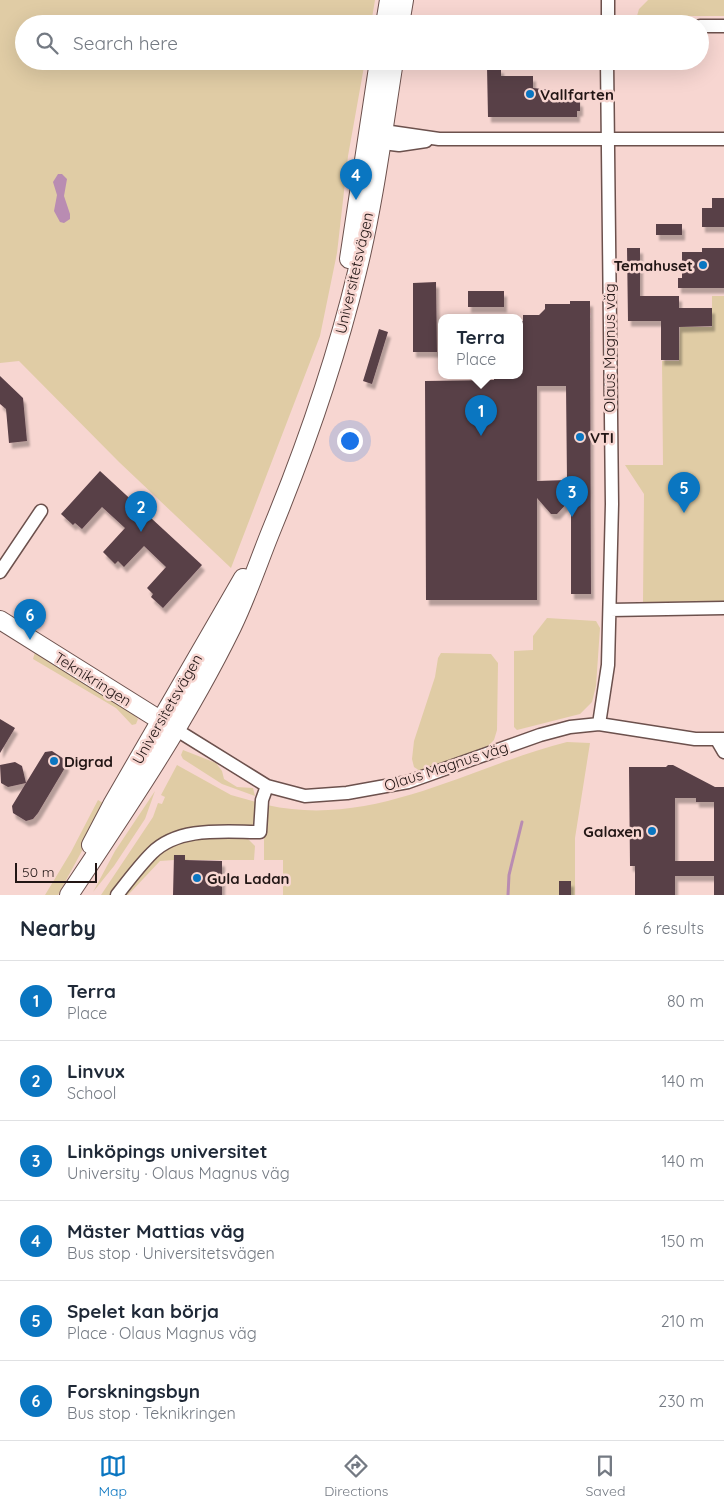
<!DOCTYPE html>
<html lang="en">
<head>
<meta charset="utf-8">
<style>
	body { margin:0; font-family:Quicksand,sans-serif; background:#f6f6f7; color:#1f2937 }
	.scale { position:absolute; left:15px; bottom:12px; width:82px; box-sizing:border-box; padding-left:5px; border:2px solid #221615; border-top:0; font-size:14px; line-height:18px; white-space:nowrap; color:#221615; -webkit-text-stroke:4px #f7d6d1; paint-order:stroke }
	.you { position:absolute; left:349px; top:440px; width:18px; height:18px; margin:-12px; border:4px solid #fff; border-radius:50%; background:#1a73e8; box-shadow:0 0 0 8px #1a73e833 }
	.badge { display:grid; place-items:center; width:32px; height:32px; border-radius:50%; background:#0a76c1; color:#fff; font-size:16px; font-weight:700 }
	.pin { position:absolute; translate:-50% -41px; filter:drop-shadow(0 1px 2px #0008) }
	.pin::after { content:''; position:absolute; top:26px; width:18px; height:15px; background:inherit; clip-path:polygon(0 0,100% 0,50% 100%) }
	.popup { position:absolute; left:438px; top:314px; width:85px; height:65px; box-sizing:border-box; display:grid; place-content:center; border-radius:10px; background:#fff; filter:drop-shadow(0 1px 4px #0005); font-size:16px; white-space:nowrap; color:#747a83 }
	.popup b { font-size:19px; color:#1f2937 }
	.popup::after { content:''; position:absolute; left:50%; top:100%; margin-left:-10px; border:10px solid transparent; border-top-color:#fff }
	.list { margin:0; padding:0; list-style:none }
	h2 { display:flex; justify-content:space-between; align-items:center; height:65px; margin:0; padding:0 20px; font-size:21px }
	h2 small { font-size:16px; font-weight:400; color:#747a83 }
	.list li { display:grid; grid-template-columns:32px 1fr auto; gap:15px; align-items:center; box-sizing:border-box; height:80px; padding:0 20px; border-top:1px solid #e0e1e3 }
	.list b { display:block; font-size:19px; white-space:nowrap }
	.list p { margin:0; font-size:16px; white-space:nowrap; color:#747a83 }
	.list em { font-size:16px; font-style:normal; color:#747a83 }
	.icon { flex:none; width:28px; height:28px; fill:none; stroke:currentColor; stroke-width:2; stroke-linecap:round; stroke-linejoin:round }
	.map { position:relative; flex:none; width:724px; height:895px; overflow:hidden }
	.search { position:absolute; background:#fff; box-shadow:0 5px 20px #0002; left:15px; right:15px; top:15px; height:55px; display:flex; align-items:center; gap:12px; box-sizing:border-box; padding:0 18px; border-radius:28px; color:#747a83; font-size:19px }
	.sheet { height:545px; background:#fff }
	nav { display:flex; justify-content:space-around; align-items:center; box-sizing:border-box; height:70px; border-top:1px solid #e0e1e3; background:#fff; font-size:14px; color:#747a83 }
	nav a { display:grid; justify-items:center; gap:2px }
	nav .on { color:#0a76c1 }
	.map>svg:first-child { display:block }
</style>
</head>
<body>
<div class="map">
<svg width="724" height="895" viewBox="0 0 724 895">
	<defs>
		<filter id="shadow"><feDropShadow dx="3" dy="5.5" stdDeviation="1" flood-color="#0004"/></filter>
	</defs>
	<rect width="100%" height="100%" fill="#f7d6d1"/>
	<path fill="#e0cca5" d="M 0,0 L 375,0 L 371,24 L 24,24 L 24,61 L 365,61 L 348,156 L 337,253 L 320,336 L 231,568 L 119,462 L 19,361 L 0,363 Z
		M 648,0 L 724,0 L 724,16 L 637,16 L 639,9 Z
		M 712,296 L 724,296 L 724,602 L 643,602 L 644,494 L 625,465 L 663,465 L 662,361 L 679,361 L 680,327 L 712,327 Z
		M 547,618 L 596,621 L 600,628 L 596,686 L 592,702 L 580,714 L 517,730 L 514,727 L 514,651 L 533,650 L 533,636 Z
		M 35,652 L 129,709 L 138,719 L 136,724 L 132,725 L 116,708 L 33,659 Z
		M 441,653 L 491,654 L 498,663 L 497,730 L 494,740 L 488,746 L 420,771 L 414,767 L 412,759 L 414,741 L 435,677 L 438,658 Z
		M 567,742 L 590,743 L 575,838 L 575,895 L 283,895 L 283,860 L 264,860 L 264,815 L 267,805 C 373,829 468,767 567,742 Z
		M 183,750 L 216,763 L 222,771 L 224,779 L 237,787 L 253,788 L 255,796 L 222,784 L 183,759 L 181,755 Z
		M 177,765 L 231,795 L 256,802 L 254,823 L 250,827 L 177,834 L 111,895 L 101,895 L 153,817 L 158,803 L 162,804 L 165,797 L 161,795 Z
		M 155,791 L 145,819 L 114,866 L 93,892 L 115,851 Z
		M 98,800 L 103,803 L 90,836 L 58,895 L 45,895 L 71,852 Z
		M 209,836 L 247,838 L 255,846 L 254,860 L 185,860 L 185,855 L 174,855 L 174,860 L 160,861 L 128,895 L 122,895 L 153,858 L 172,844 Z"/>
	<path fill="#b98cb2" d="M 58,174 L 62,174 L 67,179 L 64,196 L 70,214 L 70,219 L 64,223 L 60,222 L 54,211 L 57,195 L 53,182 Z"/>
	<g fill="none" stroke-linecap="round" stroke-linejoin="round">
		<path stroke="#b98cb2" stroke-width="3" d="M 508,895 L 509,875 L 522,822"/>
	</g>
	<path fill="#593f47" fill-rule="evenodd" filter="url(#shadow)" d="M 487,67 L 501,68 L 501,76 L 533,76 L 533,88 L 572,92 L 573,97 L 577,96 L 577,101 L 580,101 L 580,111 L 577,111 L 577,117 L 488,117 Z
		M 712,198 L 724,198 L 724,227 L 702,227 L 702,208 L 712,208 Z
		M 656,224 L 682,224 L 682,235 L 656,235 Z
		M 627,248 L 640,248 L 640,296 L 679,296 L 679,308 L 712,308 L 712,326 L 679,327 L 679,360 L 661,360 L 661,321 L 628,321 Z
		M 702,248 L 724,248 L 724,288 L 678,288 L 678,278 L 682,278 L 682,252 L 702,252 Z
		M 436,282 L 437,352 L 413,352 L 413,283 Z
		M 468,291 L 504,291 L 504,307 L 468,307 Z
		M 570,301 L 590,301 L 591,594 L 571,594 L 571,499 L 557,514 L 551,514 L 537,498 L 537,600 L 426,600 L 425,381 L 494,380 L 494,375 L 520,375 L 520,321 L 523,321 L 523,315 L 539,315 L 545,309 L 545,304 L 570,304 ZM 537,386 L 566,386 L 567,480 L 537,481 Z
		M 379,329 L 388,332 L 372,384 L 363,381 Z
		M 0,376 L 23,398 L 27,441 L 9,443 L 6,409 L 0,404 Z
		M 100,471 L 202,565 L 163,608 L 151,597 L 153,594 L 147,588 L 166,567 L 144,546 L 124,567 L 118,561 L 115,564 L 103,552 L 125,528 L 102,507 L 82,529 L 75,523 L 73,525 L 61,514 Z
		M 0,719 L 15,728 L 0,753 Z
		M 52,751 L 64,759 L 66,766 L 38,813 L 33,819 L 26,821 L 13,813 L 12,806 L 26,783 L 8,787 L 1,783 L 0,765 L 15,762 L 22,766 L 26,783 L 45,752 Z
		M 668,765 L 673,765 L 715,787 L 724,787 L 724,895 L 714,895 L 714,876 L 675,876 L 675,895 L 635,895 L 635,866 L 630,866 L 629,767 L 666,767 ZM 675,798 L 696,798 L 696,802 L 714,802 L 714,861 L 675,861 Z
		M 174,855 L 185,855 L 185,860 L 222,861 L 222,895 L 173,895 Z
		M 559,881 L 571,881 L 571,895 L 559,895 Z"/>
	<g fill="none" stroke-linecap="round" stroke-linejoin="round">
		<defs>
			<path id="street" d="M 608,24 L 608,0
				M 700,26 L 724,26
				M 377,130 L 439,139 L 724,139
				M 375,142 L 399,145 L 426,141
				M 0,572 L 41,511
				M 610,610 L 724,608
				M 599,724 L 608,665 L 612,504 L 607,61
				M 175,729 L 267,786 L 305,796 L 347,793 L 408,782 L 540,735 L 570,727 L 599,724 L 695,739 L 724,739
				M 717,740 L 724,752
				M 117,895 C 128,881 139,866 152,853 C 179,826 225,832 260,832 L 262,800 L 267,786"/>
			<path id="secondary" d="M 385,24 L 389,0
				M 400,24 L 404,0
				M 349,259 L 379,61
				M 0,620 L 171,727
				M 91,845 L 113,803 L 243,578
				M 69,895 C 127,808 186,721 232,627 C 248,594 259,560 273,526 C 307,443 336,359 357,272 C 374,203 383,131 394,61"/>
		</defs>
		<use href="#street" stroke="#6c514d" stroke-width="15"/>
		<use href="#secondary" stroke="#6c514d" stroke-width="20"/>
		<use href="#street" stroke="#fff" stroke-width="12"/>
		<use href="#secondary" stroke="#fff" stroke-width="18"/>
	</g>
	<g fill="#0a76c1" stroke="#f7d6d1" stroke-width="2">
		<circle cx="530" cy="94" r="5"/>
		<circle cx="703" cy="265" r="5"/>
		<circle cx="580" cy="437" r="5"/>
		<circle cx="54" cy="761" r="5"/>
		<circle cx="652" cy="831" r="5"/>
		<circle cx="197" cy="878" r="5"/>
	</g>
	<g text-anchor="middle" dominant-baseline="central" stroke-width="5" stroke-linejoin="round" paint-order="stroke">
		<g font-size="15" font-weight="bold" fill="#221615" stroke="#f7d6d1" text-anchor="start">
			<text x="540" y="94">Vallfarten</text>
			<text x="693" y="265" text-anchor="end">Temahuset</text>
			<text x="590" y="437">VTI</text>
			<text x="64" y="761">Digrad</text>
			<text x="642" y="831" text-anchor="end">Galaxen</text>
			<text x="207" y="878">Gula Ladan</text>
		</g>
		<g font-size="15" fill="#221615" stroke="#f7d6d1">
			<text transform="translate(354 273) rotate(-77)">Universitetsvägen</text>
			<text transform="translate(609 348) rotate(-90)">Olaus Magnus väg</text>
			<text transform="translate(93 679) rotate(32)">Teknikringen</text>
			<text transform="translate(167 709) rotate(-60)">Universitetsvägen</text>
			<text transform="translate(446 766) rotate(-18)">Olaus Magnus väg</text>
		</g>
	</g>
</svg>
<div class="scale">50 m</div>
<div class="you"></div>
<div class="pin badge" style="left:481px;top:436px">1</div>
<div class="popup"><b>Terra</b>Place</div>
<div class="pin badge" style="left:141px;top:532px">2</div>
<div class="pin badge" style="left:572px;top:517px">3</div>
<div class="pin badge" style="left:356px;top:200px">4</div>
<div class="pin badge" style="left:684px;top:513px">5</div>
<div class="pin badge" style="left:30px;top:640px">6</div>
<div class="search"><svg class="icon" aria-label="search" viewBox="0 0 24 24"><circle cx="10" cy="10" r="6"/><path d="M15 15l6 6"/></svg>Search here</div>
</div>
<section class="sheet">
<h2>Nearby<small>6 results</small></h2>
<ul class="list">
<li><span class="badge">1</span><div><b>Terra</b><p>Place</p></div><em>80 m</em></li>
<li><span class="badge">2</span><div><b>Linvux</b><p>School</p></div><em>140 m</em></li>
<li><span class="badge">3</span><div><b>Linköpings universitet</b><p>University · Olaus Magnus väg</p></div><em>140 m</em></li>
<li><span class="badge">4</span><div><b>Mäster Mattias väg</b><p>Bus stop · Universitetsvägen</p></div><em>150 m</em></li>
<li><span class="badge">5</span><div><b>Spelet kan börja</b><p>Place · Olaus Magnus väg</p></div><em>210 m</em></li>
<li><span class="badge">6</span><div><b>Forskningsbyn</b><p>Bus stop · Teknikringen</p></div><em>230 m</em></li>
</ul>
</section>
<nav>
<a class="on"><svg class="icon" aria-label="map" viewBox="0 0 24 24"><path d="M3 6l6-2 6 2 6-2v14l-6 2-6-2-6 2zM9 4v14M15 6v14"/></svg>Map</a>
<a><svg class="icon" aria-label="directions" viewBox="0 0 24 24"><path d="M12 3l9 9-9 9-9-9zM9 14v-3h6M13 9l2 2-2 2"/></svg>Directions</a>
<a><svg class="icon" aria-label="saved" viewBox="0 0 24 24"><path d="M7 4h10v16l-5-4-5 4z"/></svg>Saved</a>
</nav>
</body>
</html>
